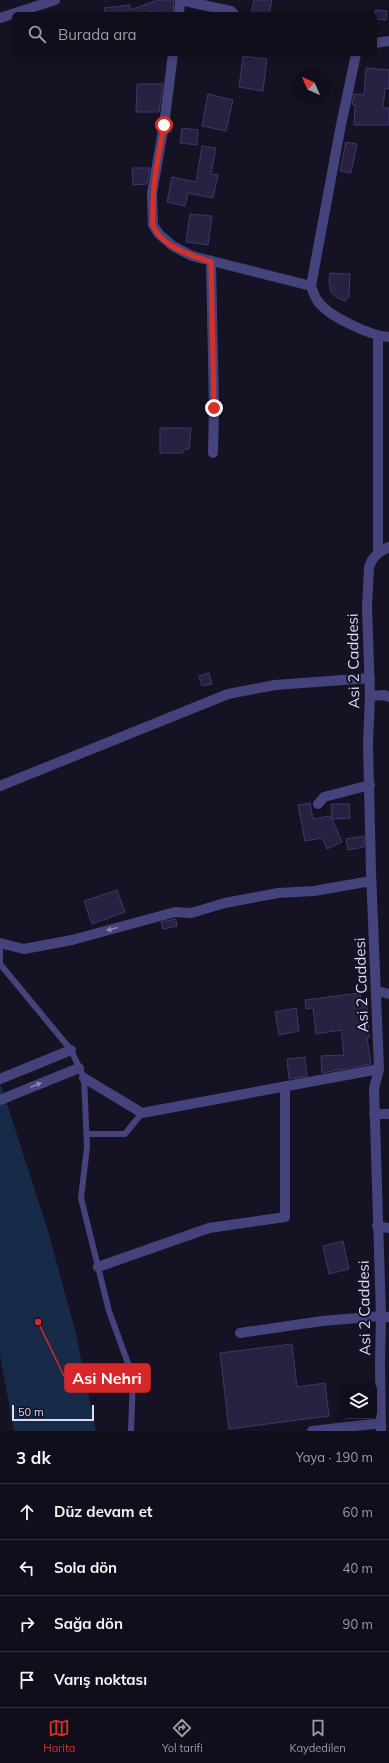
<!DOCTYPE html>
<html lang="tr">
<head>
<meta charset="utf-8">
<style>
	body { margin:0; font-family:Mulish,sans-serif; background:#1e1c28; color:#f1f3f6 }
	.controls { position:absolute; right:12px; bottom:12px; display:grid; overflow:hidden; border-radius:6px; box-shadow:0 2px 6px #0003 }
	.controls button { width:36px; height:36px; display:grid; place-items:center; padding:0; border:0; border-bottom:1px solid #302e3a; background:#100e1b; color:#f1f3f6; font:20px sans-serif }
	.compass { position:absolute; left:293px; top:68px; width:36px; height:36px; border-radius:50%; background:#100e1b; box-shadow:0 2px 6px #0003; rotate:315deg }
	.scale { position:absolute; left:12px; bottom:10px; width:82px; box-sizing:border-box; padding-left:4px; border:2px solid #dddafa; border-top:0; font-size:11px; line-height:14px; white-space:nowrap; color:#dddafa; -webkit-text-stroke:3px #151224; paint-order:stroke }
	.stop { position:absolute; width:12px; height:12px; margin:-9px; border:3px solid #d93025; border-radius:50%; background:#fff }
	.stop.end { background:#d93025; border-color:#fff; box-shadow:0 1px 4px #0008 }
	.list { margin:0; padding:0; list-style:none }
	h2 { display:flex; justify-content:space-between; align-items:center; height:52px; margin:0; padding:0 16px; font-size:17px }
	h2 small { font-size:13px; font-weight:400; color:#9c9ca3 }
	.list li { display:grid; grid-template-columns:26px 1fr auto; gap:12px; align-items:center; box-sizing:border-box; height:56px; padding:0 16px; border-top:1px solid #302e3a }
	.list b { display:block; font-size:15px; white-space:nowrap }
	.list em { font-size:13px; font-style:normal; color:#9c9ca3 }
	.icon { flex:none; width:22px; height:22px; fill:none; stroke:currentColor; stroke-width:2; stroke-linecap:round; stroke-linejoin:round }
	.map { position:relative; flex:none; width:389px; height:1431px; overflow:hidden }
	.search { position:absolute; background:#100e1b; box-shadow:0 2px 6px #0003; left:12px; right:12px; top:12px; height:44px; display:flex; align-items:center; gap:10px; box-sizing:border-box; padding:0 14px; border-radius:6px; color:#9c9ca3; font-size:15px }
	.sheet { height:276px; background:#100e1b }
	nav { display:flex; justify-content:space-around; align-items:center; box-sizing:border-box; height:56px; border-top:1px solid #302e3a; background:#100e1b; font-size:11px; color:#9c9ca3 }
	nav a { display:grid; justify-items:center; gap:2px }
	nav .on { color:#d93025 }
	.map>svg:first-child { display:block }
</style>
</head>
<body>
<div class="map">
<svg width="389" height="1431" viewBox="0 0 389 1431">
	<rect width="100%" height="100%" fill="#151224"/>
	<path fill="#172b48" d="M 0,1082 L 48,1231 L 75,1330 L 96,1431 L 14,1431 L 0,1355 Z"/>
	<path fill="#272142" stroke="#40366b" d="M 158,0 L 174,0 L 173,14 L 155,14 L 155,10 L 144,14 L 105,14 L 104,8 L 130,5 L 130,10 Z
		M 254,0 L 272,0 L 269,14 L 251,14 Z
		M 375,10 L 387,11 L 386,20 L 375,19 Z
		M 243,56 L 267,59 L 263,91 L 239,87 Z
		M 366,68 L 389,70 L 389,89 L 385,88 L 383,108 L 389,108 L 389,125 L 354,125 L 355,105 L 352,104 L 354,94 L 364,95 Z
		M 137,84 L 163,84 L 159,112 L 136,112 Z
		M 208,94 L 233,100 L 226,131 L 202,126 Z
		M 182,128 L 198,130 L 197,145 L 180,143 Z
		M 346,142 L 357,144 L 351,173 L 340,171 Z
		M 202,146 L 216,148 L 211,174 L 218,175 L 213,198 L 188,193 L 185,206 L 167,202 L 172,177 L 196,182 Z
		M 132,168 L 150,168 L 147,184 L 133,185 Z
		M 190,214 L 212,216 L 208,245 L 186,242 Z
		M 330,273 L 350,274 L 349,297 L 345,301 L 336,297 L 331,292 L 329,282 Z
		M 160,428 L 191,428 L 189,449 L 183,450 L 183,453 L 160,453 Z
		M 209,673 L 212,684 L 202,686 L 199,676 Z
		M 310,803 L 313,819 L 330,816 L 332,819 L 331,804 L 349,804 L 350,818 L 332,819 L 342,842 L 327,849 L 322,838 L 305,841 L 298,805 Z
		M 364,836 L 364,847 L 348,850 L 346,839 Z
		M 117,890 L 125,912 L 92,924 L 84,901 Z
		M 176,919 L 177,926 L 163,929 L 161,922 Z
		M 360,993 L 363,1007 L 367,1006 L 368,1016 L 369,1037 L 367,1038 L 371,1064 L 322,1073 L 321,1056 L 344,1055 L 341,1030 L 316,1034 L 313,1008 L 306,1009 L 305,1000 Z
		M 296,1008 L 299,1031 L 279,1035 L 275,1012 Z
		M 305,1057 L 307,1076 L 289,1079 L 287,1059 Z
		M 343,1241 L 349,1269 L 329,1274 L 323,1246 Z
		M 292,1344 L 297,1387 L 325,1383 L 329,1416 L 229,1429 L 220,1353 Z"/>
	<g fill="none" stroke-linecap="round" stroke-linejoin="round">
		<path stroke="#45437c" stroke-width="6" d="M 0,944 L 0,964 L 71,1050 L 84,1078 L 87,1147 L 81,1198 L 109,1311 L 133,1377 L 131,1431
			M 87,1134 L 125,1134 L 142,1113"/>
		<path stroke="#45437c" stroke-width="10" d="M 180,0 L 231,11 L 234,14
			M 179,14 L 180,1
			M 0,18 L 55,0
			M 375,43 L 389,41
			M 173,54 L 164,125 L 152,193 L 153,225 L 159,234 L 173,246 L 192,256 L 311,286
			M 356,54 L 340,130 L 311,286 C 313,291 314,296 317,300 C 327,316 371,336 389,337
			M 211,262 L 214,408 L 213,453
			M 378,553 L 378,336
			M 370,696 L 384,695 L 389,697
			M 0,786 L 228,694 L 275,685 L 370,678
			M 318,804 L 324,797 L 370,785
			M 0,943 L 24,949 L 72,940 L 175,912 L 191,913 L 225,903 L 278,893 L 314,891 L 371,881
			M 377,991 L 389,994
			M 84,1078 L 142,1113 L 379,1069
			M 374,1114 L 389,1114
			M 377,1226 L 389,1228
			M 98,1267 L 209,1228 L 285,1217 L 285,1086
			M 240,1333 L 322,1321 L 381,1316 L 389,1317
			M 312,1431 L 381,1423
			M 381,1431 L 380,1362 L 381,1316 L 374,1089 L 379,1069 L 371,872 L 368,743 L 370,696 L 367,607 L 369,567 L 372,560 L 378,553 L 389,547"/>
		<path stroke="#45437c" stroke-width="10" d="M 0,1079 L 71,1050
			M 0,1100 L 79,1068"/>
	</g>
	<defs><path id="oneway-solid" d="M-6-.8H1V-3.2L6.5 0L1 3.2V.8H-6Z"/></defs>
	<g fill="#8987b5">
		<use href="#oneway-solid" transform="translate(112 929) rotate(166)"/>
		<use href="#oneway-solid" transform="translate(36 1085) rotate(-22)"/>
	</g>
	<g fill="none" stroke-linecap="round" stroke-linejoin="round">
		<path stroke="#d93025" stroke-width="5" d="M 164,125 C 159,154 152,183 153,213 C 153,216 152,221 153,225 C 160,246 192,256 211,262 L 214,408"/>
	</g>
	<g text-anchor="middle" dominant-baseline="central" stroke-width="4" stroke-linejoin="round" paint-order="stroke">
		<g font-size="15" fill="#dddafa" stroke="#151224">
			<text transform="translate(353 661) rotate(-91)">Asi 2 Caddesi</text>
			<text transform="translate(361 985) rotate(-92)">Asi 2 Caddesi</text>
			<text transform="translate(364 1308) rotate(-91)">Asi 2 Caddesi</text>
		</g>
	</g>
	<path fill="none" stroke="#d62828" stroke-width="1.5" d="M38 1322L65 1378"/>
	<circle fill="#d62828" stroke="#151224" stroke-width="1.5" cx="38" cy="1322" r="4"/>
	<rect fill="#d62828" stroke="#d62828" stroke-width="1.5" x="65" y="1364" width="85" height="28" rx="4"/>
	<g font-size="16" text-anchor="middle" font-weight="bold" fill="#fff">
		<text x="107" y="1384">Asi Nehri</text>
	</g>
</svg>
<div class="controls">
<button><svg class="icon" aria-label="layers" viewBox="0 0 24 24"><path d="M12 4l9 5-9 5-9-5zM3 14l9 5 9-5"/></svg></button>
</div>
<svg class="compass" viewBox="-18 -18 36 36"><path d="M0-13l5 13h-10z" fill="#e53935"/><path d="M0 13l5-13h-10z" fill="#9c9ca3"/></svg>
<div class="scale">50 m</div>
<div class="stop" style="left:164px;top:125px"></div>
<div class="stop end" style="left:214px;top:408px"></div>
<div class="search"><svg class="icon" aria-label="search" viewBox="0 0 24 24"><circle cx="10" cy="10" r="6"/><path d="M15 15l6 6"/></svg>Burada ara</div>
</div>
<section class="sheet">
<h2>3 dk<small>Yaya · 190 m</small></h2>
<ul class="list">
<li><svg class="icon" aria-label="ahead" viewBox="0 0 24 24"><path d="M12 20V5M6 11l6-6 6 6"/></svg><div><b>Düz devam et</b></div><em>60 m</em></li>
<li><svg class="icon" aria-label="left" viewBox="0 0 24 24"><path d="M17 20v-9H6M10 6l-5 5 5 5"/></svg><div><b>Sola dön</b></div><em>40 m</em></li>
<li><svg class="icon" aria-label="right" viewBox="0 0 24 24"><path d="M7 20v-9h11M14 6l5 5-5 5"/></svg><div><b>Sağa dön</b></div><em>90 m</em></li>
<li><svg class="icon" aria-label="arrive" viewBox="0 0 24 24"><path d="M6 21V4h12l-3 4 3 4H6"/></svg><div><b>Varış noktası</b></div></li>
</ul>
</section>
<nav>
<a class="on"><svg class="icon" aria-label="map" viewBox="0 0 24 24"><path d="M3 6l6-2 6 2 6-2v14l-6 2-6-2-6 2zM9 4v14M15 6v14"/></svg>Harita</a>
<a><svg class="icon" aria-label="directions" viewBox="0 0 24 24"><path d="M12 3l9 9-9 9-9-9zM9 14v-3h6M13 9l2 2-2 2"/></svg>Yol tarifi</a>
<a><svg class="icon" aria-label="saved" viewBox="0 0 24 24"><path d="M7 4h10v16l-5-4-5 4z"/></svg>Kaydedilen</a>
</nav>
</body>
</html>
